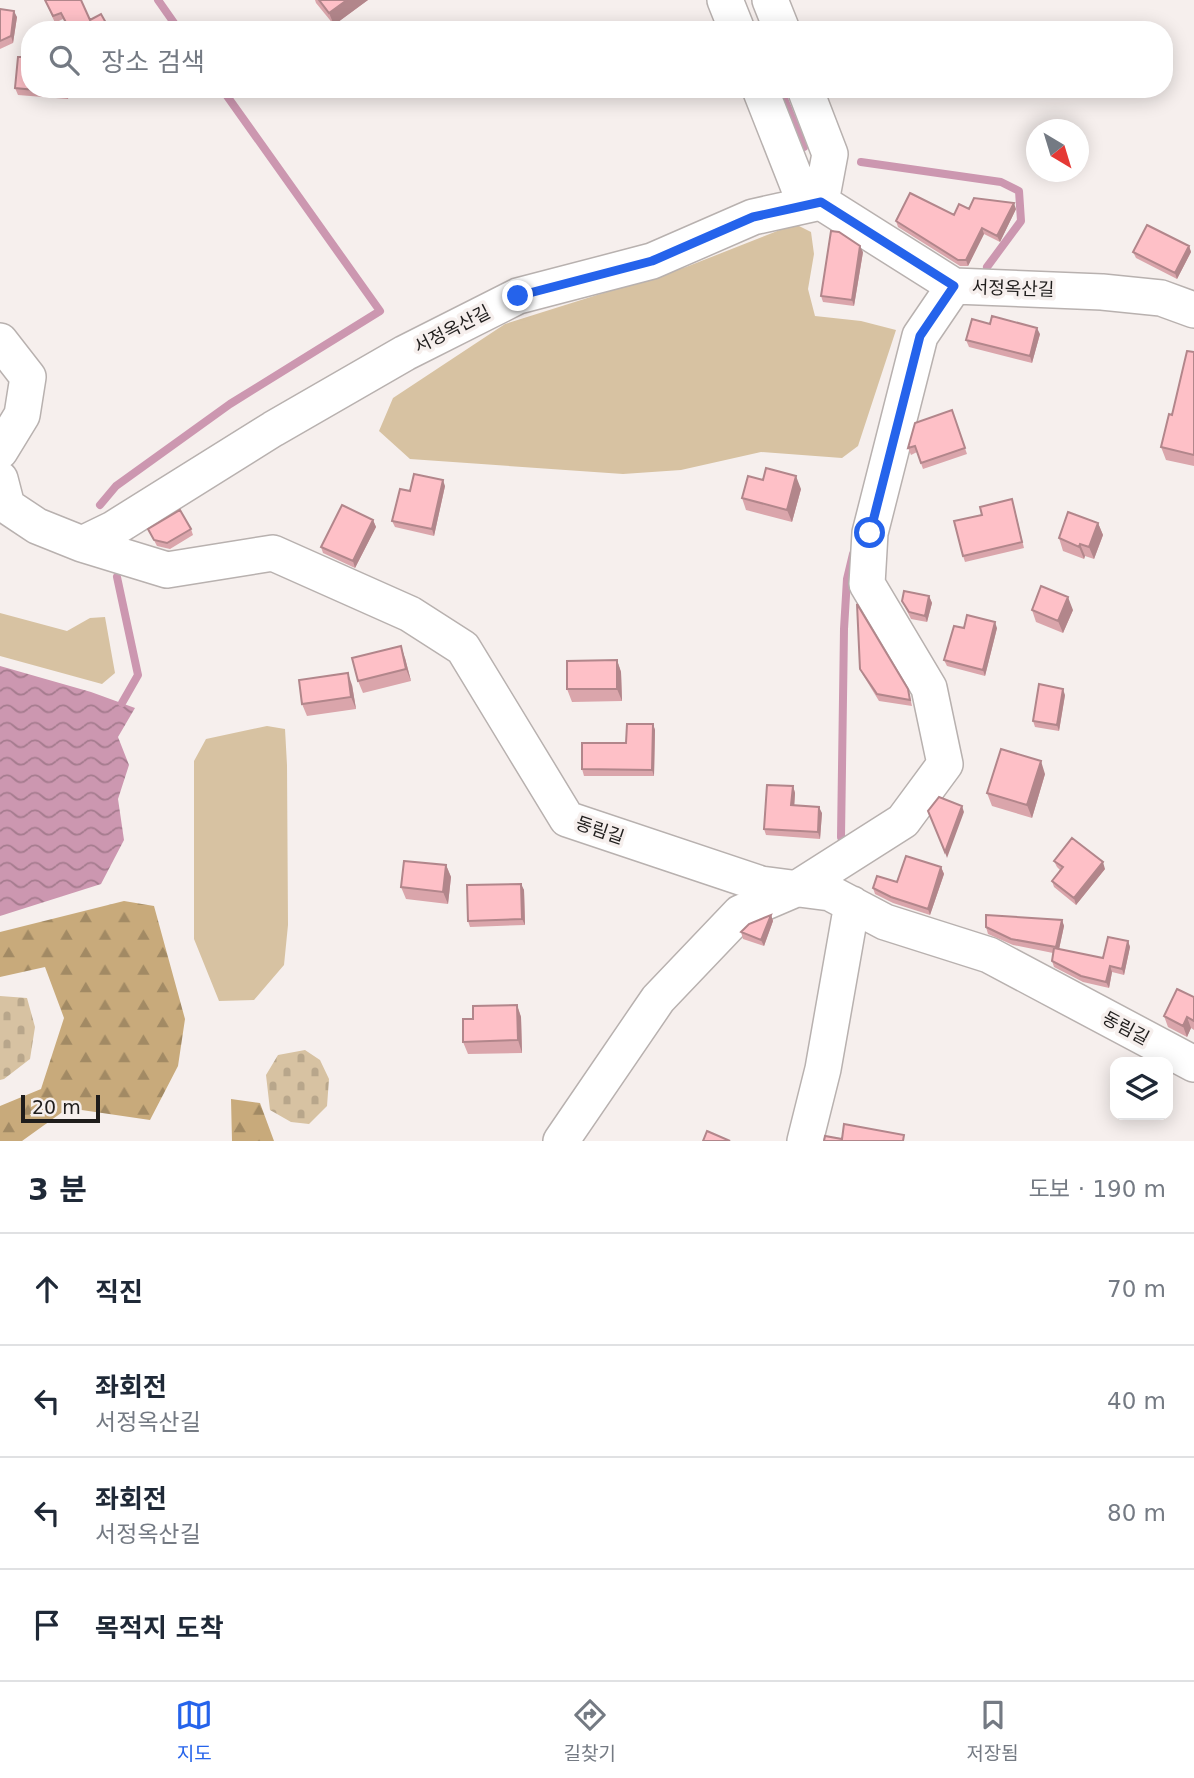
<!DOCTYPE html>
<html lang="ko">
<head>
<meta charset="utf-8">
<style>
	body { margin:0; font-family:"DejaVu Sans","Noto Sans KR",sans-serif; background:#f2f2f3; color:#1f2937 }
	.controls { position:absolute; right:21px; bottom:21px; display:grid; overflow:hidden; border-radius:14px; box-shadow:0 4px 18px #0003 }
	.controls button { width:63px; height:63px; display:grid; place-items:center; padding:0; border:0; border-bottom:2px solid #e0e1e3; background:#fff; color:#1f2937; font:35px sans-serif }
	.compass { position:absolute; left:1026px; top:119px; width:63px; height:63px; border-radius:50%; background:#fff; box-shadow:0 4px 18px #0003; rotate:142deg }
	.scale { position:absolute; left:21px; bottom:18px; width:79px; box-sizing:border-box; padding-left:7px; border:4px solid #1f1d1c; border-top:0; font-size:19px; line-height:24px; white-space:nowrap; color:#1f1d1c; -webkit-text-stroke:5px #f6efed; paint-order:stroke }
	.stop { position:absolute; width:21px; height:21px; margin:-16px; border:5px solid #2563eb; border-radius:50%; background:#fff }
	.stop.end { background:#2563eb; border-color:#fff; box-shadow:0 2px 7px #0008 }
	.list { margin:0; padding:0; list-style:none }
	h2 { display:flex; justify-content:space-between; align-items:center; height:91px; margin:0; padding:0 28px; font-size:30px }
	h2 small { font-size:23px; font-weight:400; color:#747a83 }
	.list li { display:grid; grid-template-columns:46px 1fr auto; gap:21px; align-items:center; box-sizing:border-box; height:112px; padding:0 28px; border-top:2px solid #e0e1e3 }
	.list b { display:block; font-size:26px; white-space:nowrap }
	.list p { margin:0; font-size:23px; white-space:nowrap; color:#747a83 }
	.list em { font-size:23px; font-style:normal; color:#747a83 }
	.icon { flex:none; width:38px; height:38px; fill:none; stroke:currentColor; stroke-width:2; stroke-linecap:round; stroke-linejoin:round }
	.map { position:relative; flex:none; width:1194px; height:1141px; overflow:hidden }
	.search { position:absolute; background:#fff; box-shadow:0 4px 18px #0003; left:21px; right:21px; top:21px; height:77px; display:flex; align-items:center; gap:18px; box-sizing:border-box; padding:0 24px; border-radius:28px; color:#747a83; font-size:26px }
	.sheet { height:539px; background:#fff }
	nav { display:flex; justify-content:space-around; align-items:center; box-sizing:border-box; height:98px; border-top:2px solid #e0e1e3; background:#fff; font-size:19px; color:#747a83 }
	nav a { display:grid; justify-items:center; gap:4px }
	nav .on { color:#2563eb }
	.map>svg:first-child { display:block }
</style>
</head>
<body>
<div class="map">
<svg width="1194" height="1141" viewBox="0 0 1194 1141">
	<defs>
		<pattern id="forest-firs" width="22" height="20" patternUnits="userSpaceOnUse" patternTransform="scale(1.75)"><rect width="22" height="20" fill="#c8aa7b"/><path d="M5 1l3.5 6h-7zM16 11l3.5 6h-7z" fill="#a28a64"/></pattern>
		<pattern id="cemetery-stones" width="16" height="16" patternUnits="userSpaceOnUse" patternTransform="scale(1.75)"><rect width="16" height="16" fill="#d7c2a2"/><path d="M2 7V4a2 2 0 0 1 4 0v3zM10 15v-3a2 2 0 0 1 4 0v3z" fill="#b8a68b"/></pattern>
		<pattern id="water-waves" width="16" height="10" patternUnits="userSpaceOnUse" patternTransform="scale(1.75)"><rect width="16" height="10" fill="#cc97b0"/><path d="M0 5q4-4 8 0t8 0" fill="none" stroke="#a57b8e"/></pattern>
	</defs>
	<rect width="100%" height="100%" fill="#f6efed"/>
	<path fill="#d7c2a2" d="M 795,224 L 811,232 L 814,254 L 808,289 L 815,316 L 861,321 L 896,330 L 858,446 L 842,458 L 761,452 L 681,470 L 623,474 L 410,459 L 379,431 L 393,398 L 505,324 L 686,267 Z
		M 0,613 L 67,631 L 90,618 L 105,617 L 115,673 L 102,684 L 0,656 Z
		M 267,726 L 285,729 L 287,765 L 288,925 L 284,965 L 254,1000 L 219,1001 L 194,939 L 194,761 L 206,739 Z"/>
	<path fill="url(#forest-firs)" d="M 124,901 L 154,906 L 185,1019 L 178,1066 L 150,1120 L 68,1108 L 22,1141 L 0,1141 L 0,1106 L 41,1089 L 64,1018 L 45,967 L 0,977 L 0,932 Z
		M 231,1099 L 260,1103 L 274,1141 L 232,1141 Z"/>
	<path fill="url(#cemetery-stones)" d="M 0,996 L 27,998 L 35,1027 L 30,1059 L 4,1079 L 0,1080 Z
		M 305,1050 L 320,1060 L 329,1079 L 327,1106 L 309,1124 L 291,1122 L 270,1110 L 266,1075 L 278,1055 Z"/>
	<path fill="url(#water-waves)" d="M 0,666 L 91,692 L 135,708 L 118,737 L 129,765 L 118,799 L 124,840 L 101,884 L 0,916 Z"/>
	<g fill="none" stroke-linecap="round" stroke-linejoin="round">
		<path stroke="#cc97b0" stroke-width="8" d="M 158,0 L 179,30
			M 780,89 L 804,147
			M 861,162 L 1001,182 L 1019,191 L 1021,221 L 987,267
			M 100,505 L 116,486 L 230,404 L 380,311 L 222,89
			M 117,577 L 138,675 L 122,703
			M 841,837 L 844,629 L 847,579 L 853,554"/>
		<defs>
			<path id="minor" d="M 725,0 L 737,30
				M 770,0 L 782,30
				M 760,89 L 799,188 L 821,202 L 830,154 L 805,89
				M 0,341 L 28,377 L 22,415 L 0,451
				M 0,479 L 7,506 L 37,526 L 82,544 L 113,529 L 273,429 L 405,353 L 518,296 L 652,261 L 753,217 L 821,202 L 954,286 L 1102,292 L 1161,298 L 1194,310
				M 82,544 L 167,570 L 273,553 L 410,614 L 463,648 L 567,819 L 761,884 L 830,893 L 885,922 L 989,955 L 1194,1064
				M 561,1141 L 658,999 L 740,913 L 796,889 L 903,821 L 945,764 L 929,688 L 867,584 L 870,533 L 920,336 L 954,286
				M 805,1141 L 823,1069 L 852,904"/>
		</defs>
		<use href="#minor" stroke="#b8b1af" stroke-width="38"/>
		<use href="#minor" stroke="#fff" stroke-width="35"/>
	</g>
	<path fill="#daa5ab" d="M 45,0 L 90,20 L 110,30 L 69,30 L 63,19 L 55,23 Z
		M 315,0 L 368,0 L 334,25 L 316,3 Z
		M 0,9 L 17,17 L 13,43 L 0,49 Z
		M 15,88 L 69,89 L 68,99 L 18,95 Z
		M 969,209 L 1016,209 L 1000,242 L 984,234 L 968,266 L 960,266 L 898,227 L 896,221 L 954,215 Z
		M 1189,246 L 1191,252 L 1177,279 L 1136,258 L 1133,252 Z
		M 863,252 L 854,306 L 823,302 L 821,296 Z
		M 1040,334 L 1032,363 L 969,347 L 966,340 Z
		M 1194,352 L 1194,466 L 1166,460 L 1161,447 Z
		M 952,410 L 967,454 L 923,469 L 917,452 L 911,455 L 908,448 Z
		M 445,486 L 434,536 L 395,527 L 392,521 L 410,491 Z
		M 801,489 L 792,522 L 746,510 L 742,498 Z
		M 1014,506 L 1024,548 L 965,562 L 963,556 L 982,515 Z
		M 373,520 L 376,527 L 355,568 L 323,553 L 321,547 Z
		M 1098,523 L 1103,535 L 1094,559 L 1085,556 L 1084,559 L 1063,551 L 1059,538 Z
		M 148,529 L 191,529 L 193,535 L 170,549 L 157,546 Z
		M 929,596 L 932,603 L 927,622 L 911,619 L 902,601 Z
		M 1032,610 L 1073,610 L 1063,633 L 1036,622 Z
		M 964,628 L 997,628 L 985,676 L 947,666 L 944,660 Z
		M 405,658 L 411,681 L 363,693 L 358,681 Z
		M 617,660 L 621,672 L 622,701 L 572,702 L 567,689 Z
		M 860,669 L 908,689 L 912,706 L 879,701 L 863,675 Z
		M 352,685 L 356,709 L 307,716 L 302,704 Z
		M 1065,695 L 1059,731 L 1035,727 L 1033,721 Z
		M 653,724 L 655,730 L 654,776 L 584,776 L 582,769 L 626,743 Z
		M 1045,774 L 1032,818 L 992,806 L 987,793 Z
		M 793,786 L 795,793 L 794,805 L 822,813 L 820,839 L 766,835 L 764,829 Z
		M 1054,861 L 1105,869 L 1076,905 L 1054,887 L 1052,881 L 1060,870 L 1057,867 Z
		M 446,865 L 451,877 L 448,904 L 406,899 L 401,887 Z
		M 941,867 L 944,874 L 930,915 L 893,903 L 875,894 L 873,888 L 897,882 Z
		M 521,884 L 524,890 L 525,925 L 470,927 L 468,921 Z
		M 771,915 L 773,921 L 764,946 L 743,939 L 741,932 Z
		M 1062,920 L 1064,926 L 1059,949 L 1103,958 L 1128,941 L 1130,947 L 1124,975 L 1112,972 L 1109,988 L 1083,982 L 1054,967 L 1052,961 L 1053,953 L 1013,945 L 988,934 L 986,927 Z
		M 1194,997 L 1194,1030 L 1191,1028 L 1187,1037 L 1168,1027 L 1164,1016 Z
		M 517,1005 L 521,1017 L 522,1053 L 468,1054 L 463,1042 L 473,1019 Z"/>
	<path fill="#b2868b" d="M 347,0 L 368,0 L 334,25 L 329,13 Z
		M 14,11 L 17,17 L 13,43 L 11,36 Z
		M 66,89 L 69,89 L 68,99 L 66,93 Z
		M 1014,203 L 1016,209 L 1000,242 L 997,236 Z
		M 982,228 L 984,234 L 968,266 L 966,260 Z
		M 860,246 L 863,252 L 854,306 L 852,300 Z
		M 1189,246 L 1191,252 L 1177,279 L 1175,273 Z
		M 1037,328 L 1040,334 L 1032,363 L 1030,356 Z
		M 796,476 L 801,489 L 792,522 L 787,510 Z
		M 443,480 L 445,486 L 434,536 L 432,529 Z
		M 373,520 L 376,527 L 355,568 L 353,561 Z
		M 1098,523 L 1103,535 L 1094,559 L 1089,547 Z
		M 1080,544 L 1085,556 L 1084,559 L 1079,547 Z
		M 929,596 L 932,603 L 927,622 L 925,616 Z
		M 1068,597 L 1073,610 L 1063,633 L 1058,621 Z
		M 995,622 L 997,628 L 985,676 L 983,670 Z
		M 401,646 L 405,658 L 411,681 L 406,669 Z
		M 617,660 L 621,672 L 622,701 L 617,689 Z
		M 348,673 L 352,685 L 356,709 L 351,697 Z
		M 1063,689 L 1065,695 L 1059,731 L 1057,725 Z
		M 653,724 L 655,730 L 654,776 L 652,770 Z
		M 1041,761 L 1045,774 L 1032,818 L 1027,805 Z
		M 793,786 L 795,793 L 794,811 L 791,805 Z
		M 962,806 L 964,812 L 947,858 L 945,852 Z
		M 819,807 L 822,813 L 820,839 L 818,832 Z
		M 1103,862 L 1105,869 L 1076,905 L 1074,898 Z
		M 446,865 L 451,877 L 448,904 L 443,892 Z
		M 941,867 L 944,874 L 930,915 L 928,909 Z
		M 521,884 L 524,890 L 525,925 L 522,919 Z
		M 771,915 L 773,921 L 764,946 L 761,940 Z
		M 1062,920 L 1064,926 L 1058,954 L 1056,947 Z
		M 1128,941 L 1130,947 L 1124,975 L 1122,969 Z
		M 1110,966 L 1112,972 L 1109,988 L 1106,982 Z
		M 517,1005 L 521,1017 L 522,1053 L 518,1040 Z
		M 1187,1017 L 1191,1028 L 1187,1037 L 1183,1026 Z"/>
	<path fill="#fec0c7" stroke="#b2868b" stroke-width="2" d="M 45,0 L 81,0 L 90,20 L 101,14 L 110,30 L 70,30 L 61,13 L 53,16 Z
		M 319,0 L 347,0 L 329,13 Z
		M 0,9 L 14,11 L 11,36 L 0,41 Z
		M 18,57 L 30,57 L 30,89 L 66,89 L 66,93 L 15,88 Z
		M 910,193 L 954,215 L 959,204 L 969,209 L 974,198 L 1014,203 L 997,236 L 982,228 L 966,260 L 958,260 L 896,221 Z
		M 1147,225 L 1189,246 L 1175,273 L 1133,252 Z
		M 831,231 L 839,232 L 860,246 L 852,300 L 821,296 Z
		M 992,316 L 1037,328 L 1030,356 L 966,340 L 972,319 L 990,324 Z
		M 1187,351 L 1194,352 L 1194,455 L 1161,447 L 1169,414 L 1172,415 Z
		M 952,410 L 965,448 L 921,463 L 915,446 L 908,448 L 915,423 Z
		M 766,468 L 796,476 L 787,510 L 742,498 L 748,476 L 763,480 Z
		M 414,474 L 443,480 L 432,529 L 392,521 L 400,489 L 410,491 Z
		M 1012,499 L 1022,542 L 963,556 L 954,521 L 982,515 L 980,507 Z
		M 342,505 L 373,520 L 353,561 L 321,547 Z
		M 180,510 L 191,529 L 167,543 L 154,540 L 148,529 Z
		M 1068,512 L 1098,523 L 1089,547 L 1080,544 L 1079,547 L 1059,538 Z
		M 1041,586 L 1068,597 L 1058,621 L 1032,610 Z
		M 904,591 L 929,596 L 925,616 L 909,612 L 902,601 Z
		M 857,604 L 908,689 L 910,700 L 877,694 L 860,669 Z
		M 967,615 L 995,622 L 983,670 L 944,660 L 954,626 L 964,628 Z
		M 401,646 L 406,669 L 358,681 L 352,658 Z
		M 617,660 L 617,689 L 567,689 L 567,661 Z
		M 348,673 L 351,697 L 302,704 L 299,680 Z
		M 1039,684 L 1063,689 L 1057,725 L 1033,721 Z
		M 627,724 L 653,724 L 652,770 L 582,769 L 582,743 L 626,743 Z
		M 1001,749 L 1041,761 L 1027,805 L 987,793 Z
		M 767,785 L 793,786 L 791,805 L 819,807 L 818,832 L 764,829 Z
		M 939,797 L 962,806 L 945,852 L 928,811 Z
		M 1072,838 L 1103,862 L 1074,898 L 1052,881 L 1063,867 L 1054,861 Z
		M 906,856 L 941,867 L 928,909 L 891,897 L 873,888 L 877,876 L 897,882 Z
		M 404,861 L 446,865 L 443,892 L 401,887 Z
		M 521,884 L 522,919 L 468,921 L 467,885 Z
		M 771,915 L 761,940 L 741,932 L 749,924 Z
		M 986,915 L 1062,920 L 1056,947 L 1011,939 L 986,927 Z
		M 1108,937 L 1128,941 L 1122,969 L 1110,966 L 1106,982 L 1081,976 L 1052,961 L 1054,948 L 1103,958 Z
		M 1177,989 L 1194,997 L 1194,1021 L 1187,1017 L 1183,1026 L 1164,1016 Z
		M 517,1005 L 518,1040 L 463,1042 L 463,1019 L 473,1019 L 473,1006 Z
		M 844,1124 L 904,1135 L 903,1141 L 824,1141 L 825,1136 L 842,1139 Z
		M 707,1131 L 730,1141 L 703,1141 Z"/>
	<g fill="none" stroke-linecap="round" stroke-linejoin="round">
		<path stroke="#2563eb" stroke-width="9" d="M 518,296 L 652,261 L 753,217 L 821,202 L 954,286 L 920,336 L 870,533"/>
	</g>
	<g text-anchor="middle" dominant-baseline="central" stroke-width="7" stroke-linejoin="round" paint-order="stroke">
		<g font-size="18" fill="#1f1d1c" stroke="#f6efed">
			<text transform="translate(1013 288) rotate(2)">서정옥산길</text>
			<text transform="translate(452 329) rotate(-27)">서정옥산길</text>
			<text transform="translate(600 830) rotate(19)">동림길</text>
			<text transform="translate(1126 1028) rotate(28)">동림길</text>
		</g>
	</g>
</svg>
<div class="controls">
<button><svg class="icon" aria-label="layers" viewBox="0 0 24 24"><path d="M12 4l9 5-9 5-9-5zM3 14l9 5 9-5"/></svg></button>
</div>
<svg class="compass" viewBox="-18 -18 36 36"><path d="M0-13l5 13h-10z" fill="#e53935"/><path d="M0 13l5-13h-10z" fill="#747a83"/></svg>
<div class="scale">20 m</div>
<div class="stop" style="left:870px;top:533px"></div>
<div class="stop end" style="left:518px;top:296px"></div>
<div class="search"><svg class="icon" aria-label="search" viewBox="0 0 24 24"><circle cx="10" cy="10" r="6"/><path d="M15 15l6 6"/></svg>장소 검색</div>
</div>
<section class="sheet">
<h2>3 분<small>도보 · 190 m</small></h2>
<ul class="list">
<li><svg class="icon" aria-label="ahead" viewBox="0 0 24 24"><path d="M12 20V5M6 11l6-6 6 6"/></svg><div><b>직진</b></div><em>70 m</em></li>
<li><svg class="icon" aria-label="left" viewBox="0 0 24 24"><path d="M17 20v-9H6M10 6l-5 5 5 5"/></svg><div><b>좌회전</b><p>서정옥산길</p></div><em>40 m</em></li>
<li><svg class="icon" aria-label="left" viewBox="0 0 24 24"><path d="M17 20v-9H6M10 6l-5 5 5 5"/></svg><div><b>좌회전</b><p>서정옥산길</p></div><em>80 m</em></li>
<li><svg class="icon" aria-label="arrive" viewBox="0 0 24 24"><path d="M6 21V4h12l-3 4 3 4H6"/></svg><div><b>목적지 도착</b></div></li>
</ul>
</section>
<nav>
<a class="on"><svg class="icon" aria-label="map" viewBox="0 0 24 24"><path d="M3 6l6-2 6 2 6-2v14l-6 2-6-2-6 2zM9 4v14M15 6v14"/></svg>지도</a>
<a><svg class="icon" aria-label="directions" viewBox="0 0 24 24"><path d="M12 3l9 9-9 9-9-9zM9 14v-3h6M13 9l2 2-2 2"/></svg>길찾기</a>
<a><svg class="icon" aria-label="saved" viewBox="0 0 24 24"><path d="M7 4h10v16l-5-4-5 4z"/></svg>저장됨</a>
</nav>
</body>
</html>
